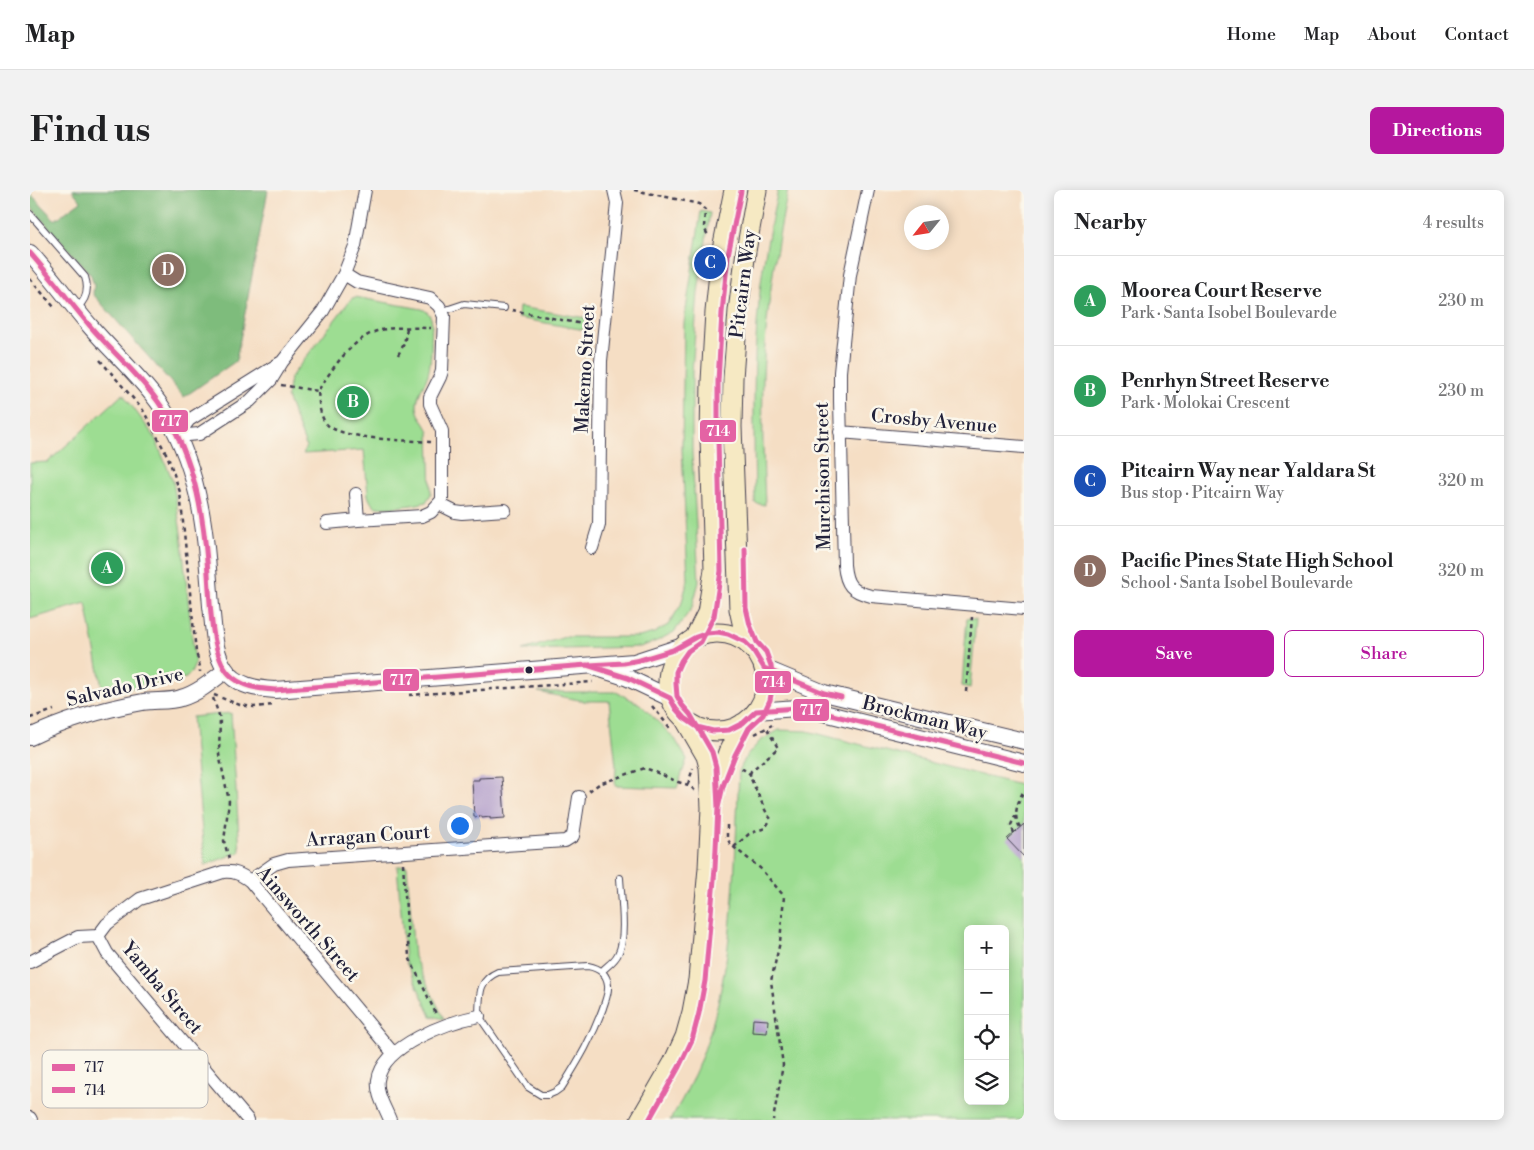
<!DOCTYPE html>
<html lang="en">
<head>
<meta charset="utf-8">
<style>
	body { margin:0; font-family:"Libre Bodoni",serif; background:#f2f2f2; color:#202124 }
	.controls { position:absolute; right:15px; bottom:15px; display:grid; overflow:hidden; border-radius:8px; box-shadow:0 2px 12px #0003 }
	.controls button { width:45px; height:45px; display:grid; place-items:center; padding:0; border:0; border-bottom:1px solid #e0e0e0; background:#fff; color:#202124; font:25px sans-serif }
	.compass { position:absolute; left:874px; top:15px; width:45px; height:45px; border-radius:50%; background:#fff; box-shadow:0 2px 12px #0003; rotate:240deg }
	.you { position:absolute; left:429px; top:635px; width:18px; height:18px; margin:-12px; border:4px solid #fff; border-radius:50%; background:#1a73e8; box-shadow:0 0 0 8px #1a73e833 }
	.badge { display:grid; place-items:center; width:32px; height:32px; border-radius:50%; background:#b5179e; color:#fff; font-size:16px; font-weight:700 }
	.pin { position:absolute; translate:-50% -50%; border:2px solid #fff; box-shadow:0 1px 5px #0006 }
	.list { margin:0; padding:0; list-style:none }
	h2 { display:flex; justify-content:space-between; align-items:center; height:65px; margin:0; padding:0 20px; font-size:21px }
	h2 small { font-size:16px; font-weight:400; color:#757577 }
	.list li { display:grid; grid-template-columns:32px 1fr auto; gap:15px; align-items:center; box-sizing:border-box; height:90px; padding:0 20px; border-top:1px solid #e0e0e0 }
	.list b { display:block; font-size:19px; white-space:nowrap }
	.list p { margin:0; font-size:16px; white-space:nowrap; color:#757577 }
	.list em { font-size:16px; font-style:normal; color:#757577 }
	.actions { display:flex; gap:10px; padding:15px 20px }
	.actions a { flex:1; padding:11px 0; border:1px solid #b5179e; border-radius:8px; text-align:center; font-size:18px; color:#b5179e }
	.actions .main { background:#b5179e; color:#fff }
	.icon { flex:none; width:28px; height:28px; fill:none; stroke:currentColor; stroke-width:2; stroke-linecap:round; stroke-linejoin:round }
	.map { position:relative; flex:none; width:994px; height:930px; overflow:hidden; border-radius:8px }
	header { display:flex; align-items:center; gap:30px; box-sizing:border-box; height:70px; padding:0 25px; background:#fff; border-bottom:1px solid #e0e0e0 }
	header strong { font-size:24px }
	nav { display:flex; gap:28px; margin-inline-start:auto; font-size:18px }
	.intro { display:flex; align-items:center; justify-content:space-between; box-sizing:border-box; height:120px; padding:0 30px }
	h1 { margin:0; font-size:35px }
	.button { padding:12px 22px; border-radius:8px; background:#b5179e; color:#fff; font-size:18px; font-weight:700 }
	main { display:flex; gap:30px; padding:0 30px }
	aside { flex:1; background:#fff; border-radius:8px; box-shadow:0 2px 12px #0003 }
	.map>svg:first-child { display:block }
</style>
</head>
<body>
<header>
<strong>Map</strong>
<nav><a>Home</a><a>Map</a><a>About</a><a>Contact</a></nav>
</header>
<div class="intro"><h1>Find us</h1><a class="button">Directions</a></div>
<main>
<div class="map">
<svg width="994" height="930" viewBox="0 0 994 930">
	<rect width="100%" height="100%" fill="#fbf7ec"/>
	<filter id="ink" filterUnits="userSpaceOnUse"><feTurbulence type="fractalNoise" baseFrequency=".02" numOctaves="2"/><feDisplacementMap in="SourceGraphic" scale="10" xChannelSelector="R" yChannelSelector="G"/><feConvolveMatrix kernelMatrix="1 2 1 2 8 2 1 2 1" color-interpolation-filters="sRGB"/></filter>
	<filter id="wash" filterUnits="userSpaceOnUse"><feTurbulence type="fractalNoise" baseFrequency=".0096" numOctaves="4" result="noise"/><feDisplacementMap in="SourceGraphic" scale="20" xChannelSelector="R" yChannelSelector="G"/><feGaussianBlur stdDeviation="1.12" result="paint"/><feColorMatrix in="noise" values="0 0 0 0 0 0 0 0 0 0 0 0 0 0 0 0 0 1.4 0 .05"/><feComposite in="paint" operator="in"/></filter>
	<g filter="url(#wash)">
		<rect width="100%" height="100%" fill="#f5dec4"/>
		<path fill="#9ddd92" stroke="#608066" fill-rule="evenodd" d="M 748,0 L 758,0 C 745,61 736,123 733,185 C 732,228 733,272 735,315 L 725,313 C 724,246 722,179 729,112 C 732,75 740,37 748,0 Z
			M 671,21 L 680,23 L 668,102 L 662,182 L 662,263 L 669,392 L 662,418 L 644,442 L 627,451 L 610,457 L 493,460 L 535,447 L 609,447 L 624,443 L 638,435 L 651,415 L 658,390 L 652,259 L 654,133 Z
			M 325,107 L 392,119 C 399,122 401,126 402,133 C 401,148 402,165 399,180 C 397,193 386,204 387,217 C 388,227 396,233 399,242 L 401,304 L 396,312 C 387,315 351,320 344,316 C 341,313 339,309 338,305 L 334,260 L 273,264 L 276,256 L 257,207 L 260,188 L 321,109 Z
			M 489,117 L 556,128 L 555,140 L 488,128 Z
			M 93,204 L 124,246 L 143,291 L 151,343 L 165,474 L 161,483 L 156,488 L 73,503 L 56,413 L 0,429 L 0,273 L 18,272 Z
			M 937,428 L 946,429 L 940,498 L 932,496 Z
			M 508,502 L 586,502 L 610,514 L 645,549 L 657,569 L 647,598 L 585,596 L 586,576 L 579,511 L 554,511 Z
			M 201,523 L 210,662 L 175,675 L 162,527 Z
			M 749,540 L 777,541 L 994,596 L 994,930 L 640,930 C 707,825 703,700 709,581 L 716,567 L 730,551 ZM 938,739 L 975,739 L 975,911 L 938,911 Z
			M 367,676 L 377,676 L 384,767 L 414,829 L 401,826 L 375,770 Z"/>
		<path fill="#7ebc7c" stroke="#506f5c" d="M 42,0 L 238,0 L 206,171 L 154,207 L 63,104 L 64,95 L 61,85 L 0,16 L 0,3 L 25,30 L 51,11 Z"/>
		<g id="blocks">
			<path fill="#b19dca" d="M 472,587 L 475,628 L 460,629 L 460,627 L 452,628 L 452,626 L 444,627 L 442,590 L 449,590 L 449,588 Z
				M 994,634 L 994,667 L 977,649 Z
				M 723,829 L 738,830 L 737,843 L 722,842 Z"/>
		</g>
	</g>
	<g filter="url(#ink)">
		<use href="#blocks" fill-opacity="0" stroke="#423e50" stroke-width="1"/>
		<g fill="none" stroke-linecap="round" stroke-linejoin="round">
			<defs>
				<path id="service" d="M 0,24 L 55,87 C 59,99 56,110 47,118
					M 413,121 L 434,114 L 474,118
					M 558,776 C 569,778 577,783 578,795 C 579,803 575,811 573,818 C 562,848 549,870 532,897 L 525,902 L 518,905 L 511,905 L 498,897 L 449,826 C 450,806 447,791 468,782 Z
					M 572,781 C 578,775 585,771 588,764 C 597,749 591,706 590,688"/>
				<path id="minor" d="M 838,0 L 820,85 L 810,182 L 810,211 L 814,375 C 816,395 821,401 841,406 L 994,419
					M 314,84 L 327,92 L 400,108 L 409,116 L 414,126 L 412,181 L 410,187 L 400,207 L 400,214 L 412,241 L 412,310 L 401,322 L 392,326 L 328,330 L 326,304
					M 810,242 L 994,257
					M 147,246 L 169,244 L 220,211 L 241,190 L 252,172 L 293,121 L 314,84 L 325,56 L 335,0
					M 147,246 L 159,230 L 250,173
					M 409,314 L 425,322 L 432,323 L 475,320
					M 297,333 L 328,330
					M 562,358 L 569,335 L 571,171 L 587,13 L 584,0
					M 220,691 L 244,674 L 258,670 L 535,651 L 543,646 L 549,607
					M 68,746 L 77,734 L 110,709 L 193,682 C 204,681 211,684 220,691 L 363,863
					M 68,746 L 77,763 L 218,930
					M 0,772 L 48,747 L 68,746
					M 0,928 L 1,930
					M 360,930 C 355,917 346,904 348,890 C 353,855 418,832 449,826"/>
				<path id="tertiary" d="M 0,63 C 21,86 40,113 60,136 C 83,163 111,187 131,216 C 148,242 160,273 167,303 C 176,340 178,379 181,416 C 184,437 183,461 195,479 C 206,496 227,499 245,500 L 604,472 L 653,456
					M 567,478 L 598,488 L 640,508
					M 734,478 L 794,503 L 994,551
					M 726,521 L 767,518 L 790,522 L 994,573
					M 0,547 C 36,530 74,519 113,512 C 125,510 139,512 151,508 C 168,503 182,491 196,480"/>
				<path id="secondary" d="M638 492a49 49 0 1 1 98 0a49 49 0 1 1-98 0Z
					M 665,447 L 677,423 L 684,380 L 680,248 L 681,191 L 685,122 L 691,64 L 704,0
					M 720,456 L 713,437 L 709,419 L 702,237 L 703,188 L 708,121 L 716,61 L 727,0
					M 685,600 L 698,562 L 713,533
					M 610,930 L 643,873 L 655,847 L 662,822 L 668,790 L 678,678 L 681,618 L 679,577 L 676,566 L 654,528"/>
			</defs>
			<use href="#service" stroke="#423e50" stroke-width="8"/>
			<use href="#minor" stroke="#423e50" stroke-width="14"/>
			<use href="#tertiary" stroke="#423e50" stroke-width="18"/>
			<use href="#secondary" stroke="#423e50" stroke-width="21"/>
			<path stroke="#423e50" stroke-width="2.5" stroke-dasharray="4 4" stroke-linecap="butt" d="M 604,0 L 669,14 L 675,20 L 674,38 L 679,47
				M 0,89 L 24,117
				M 482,120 L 562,136
				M 368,165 L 374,154 L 377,138
				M 70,170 L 113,220 L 138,267 L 150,302 L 166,462 L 170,477 L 170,482
				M 251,195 L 288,201
				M 401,252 C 378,250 306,250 295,232 C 289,223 289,211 288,201 C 301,180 322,149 347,141 C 364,136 384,138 401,138
				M 936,502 L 942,427
				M 184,505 L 210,515 L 224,517 L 244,515
				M 379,505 L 563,492
				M 183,508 L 190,528 L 189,564 L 199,611 L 194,651 L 199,669
				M 622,516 L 641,539
				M 0,528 L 24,520
				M 725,544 L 742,535
				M 720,584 L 721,581 L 748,558 L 736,537
				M 658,594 L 663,578
				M 559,601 L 569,594 L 615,578 C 626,582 637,587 648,592 C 657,595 658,593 665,601
				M 697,635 L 697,648 L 701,655 L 730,678 L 754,706 L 750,752 L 741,791 L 753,875 L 743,930
				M 990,637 C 982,625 988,612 994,600
				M 984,643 L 981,635 L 985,626
				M 704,657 L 719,644 L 735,638 L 741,629 L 737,624 L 721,589 L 720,584 L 710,577
				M 373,673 L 379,767 L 407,826"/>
			<use href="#service" stroke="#fff" stroke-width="6"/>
			<use href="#minor" stroke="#fff" stroke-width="12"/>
			<use href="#tertiary" stroke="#fff" stroke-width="16"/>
			<use href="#secondary" stroke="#f6e9c3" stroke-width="19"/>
			<defs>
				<path id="bus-1" d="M 0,63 C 21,87 40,112 60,136 C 83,163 111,186 131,216 C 148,242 160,273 167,303 C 172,325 175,348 177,371 C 180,400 179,463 199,484 C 211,497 229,499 245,500 L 557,475 L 598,488 L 640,508 L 646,519 L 654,528 L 667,537 L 683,541 L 699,540 L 713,533 L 726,521 L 767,518 L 790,522 L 994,573
					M 559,475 L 594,473 L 610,470 L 643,460 L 666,447 L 677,443 L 688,442 L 698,444 L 715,452 L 723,460 L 734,478 L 794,503 L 811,507"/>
				<path id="bus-2" d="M 688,618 L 693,596 L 705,565 L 719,538 L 733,525 L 740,510 L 743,494 L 741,476 L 736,462 L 727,452 L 720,435 L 716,418 L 715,359
					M 619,930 L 649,877 L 662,850 L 669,823 L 675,791 L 685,678 L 688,618 L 686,577 L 682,562 L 660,524 L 652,515 L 647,506 L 646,494 L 646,482 L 651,471 L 658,461 L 671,452 L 684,426 L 691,381 L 688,248 L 688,191 L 692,123 L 698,65 L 711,1"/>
			</defs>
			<use href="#bus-1" stroke="#fbf7ec" stroke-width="9"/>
			<use href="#bus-2" stroke="#fbf7ec" stroke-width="9"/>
			<use href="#bus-1" stroke="#e463a4" stroke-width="5"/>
			<use href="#bus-2" stroke="#e463a4" stroke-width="5"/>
		</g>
	</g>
	<circle fill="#22223b" stroke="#fbf7ec" stroke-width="2" cx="499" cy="480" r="4.5"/>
	<g text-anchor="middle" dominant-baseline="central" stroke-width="5" stroke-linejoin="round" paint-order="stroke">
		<g font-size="19" fill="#22223b" stroke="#fbf7ec">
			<text transform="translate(713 94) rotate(-83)">Pitcairn Way</text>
			<text transform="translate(555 179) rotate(-87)">Makemo Street</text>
			<text transform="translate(904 231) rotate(5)">Crosby Avenue</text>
			<text transform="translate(793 286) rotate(-91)">Murchison Street</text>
			<text transform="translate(95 497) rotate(-13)">Salvado Drive</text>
			<text transform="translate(895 528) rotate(14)">Brockman Way</text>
			<text transform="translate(338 646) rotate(-4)">Arragan Court</text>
			<text transform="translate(278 734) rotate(49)">Ainsworth Street</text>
			<text transform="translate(132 798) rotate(50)">Yamba Street</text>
		</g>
	</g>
	<rect x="12" y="860" width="166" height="58" rx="8" fill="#fbf7ec" stroke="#bab7b7" stroke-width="1"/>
	<rect x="22" y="874" width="23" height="7" fill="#e463a4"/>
	<rect x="22" y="897" width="23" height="6" fill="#e463a4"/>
	<g font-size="14" fill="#22223b">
		<text x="54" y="882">717</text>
		<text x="54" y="905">714</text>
	</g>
	<g stroke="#fbf7ec" stroke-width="2">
		<rect x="121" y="219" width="38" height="24" rx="5" fill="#e463a4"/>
		<rect x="669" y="229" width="38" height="24" rx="5" fill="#e463a4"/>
		<rect x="352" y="478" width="38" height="24" rx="5" fill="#e463a4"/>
		<rect x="724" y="480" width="38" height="24" rx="5" fill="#e463a4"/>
		<rect x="762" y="508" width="38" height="24" rx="5" fill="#e463a4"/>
	</g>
	<g font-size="14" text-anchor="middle" font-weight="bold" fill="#fff">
		<text x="140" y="236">717</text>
		<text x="688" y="246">714</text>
		<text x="371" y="495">717</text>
		<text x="743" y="497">714</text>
		<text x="781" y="525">717</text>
	</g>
</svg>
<div class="controls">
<button>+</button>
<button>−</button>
<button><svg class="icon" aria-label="locate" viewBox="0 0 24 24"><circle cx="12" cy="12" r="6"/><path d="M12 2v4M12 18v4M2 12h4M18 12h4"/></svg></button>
<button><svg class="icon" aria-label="layers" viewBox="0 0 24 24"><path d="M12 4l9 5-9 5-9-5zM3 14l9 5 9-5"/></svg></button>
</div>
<svg class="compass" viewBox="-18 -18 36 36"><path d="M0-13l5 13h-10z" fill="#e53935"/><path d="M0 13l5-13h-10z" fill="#757577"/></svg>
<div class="you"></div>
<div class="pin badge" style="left:77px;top:378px;background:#2e9e5b">A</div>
<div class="pin badge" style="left:323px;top:212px;background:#2e9e5b">B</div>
<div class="pin badge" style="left:680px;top:73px;background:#1a4fb4">C</div>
<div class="pin badge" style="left:138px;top:80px;background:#8d6e63">D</div>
</div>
<aside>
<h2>Nearby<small>4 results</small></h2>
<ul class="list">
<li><span class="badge" style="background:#2e9e5b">A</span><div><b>Moorea Court Reserve</b><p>Park · Santa Isobel Boulevarde</p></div><em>230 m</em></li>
<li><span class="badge" style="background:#2e9e5b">B</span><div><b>Penrhyn Street Reserve</b><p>Park · Molokai Crescent</p></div><em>230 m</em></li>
<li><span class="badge" style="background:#1a4fb4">C</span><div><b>Pitcairn Way near Yaldara St</b><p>Bus stop · Pitcairn Way</p></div><em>320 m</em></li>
<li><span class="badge" style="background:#8d6e63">D</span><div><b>Pacific Pines State High School</b><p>School · Santa Isobel Boulevarde</p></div><em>320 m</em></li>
</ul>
<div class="actions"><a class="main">Save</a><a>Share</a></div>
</aside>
</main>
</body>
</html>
